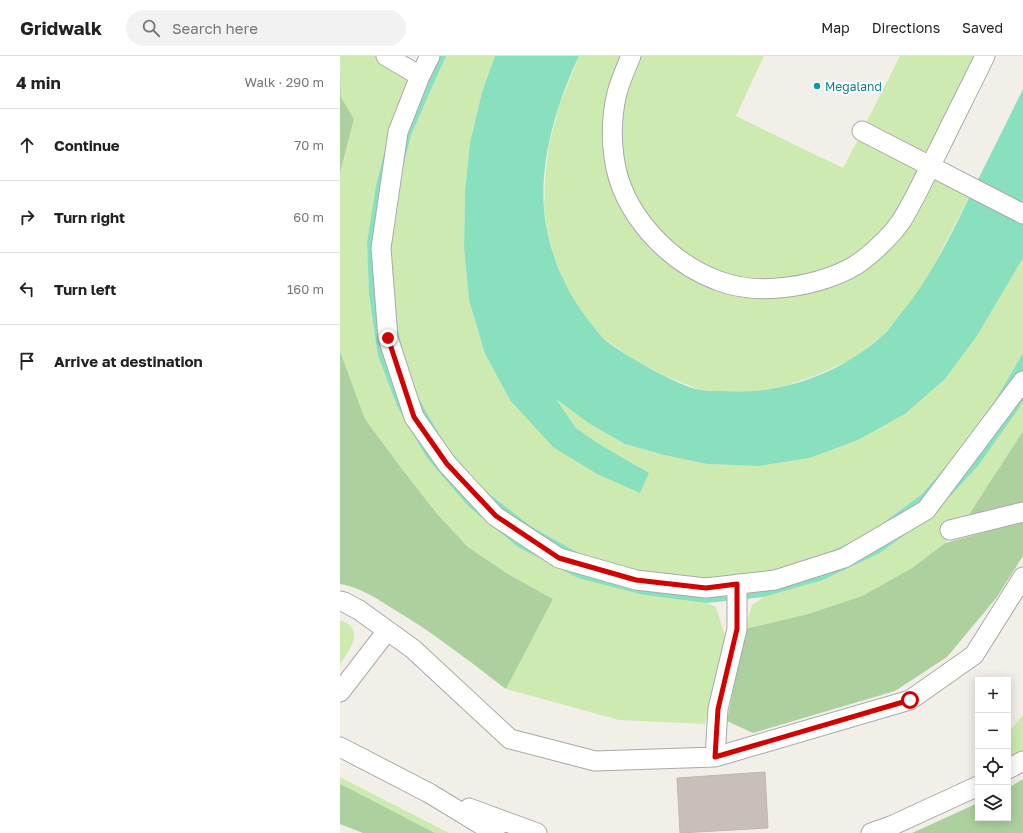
<!DOCTYPE html>
<html lang="en">
<head>
<meta charset="utf-8">
<style>
	body { margin:0; font-family:"Golos Text",sans-serif; background:#f2f2f2; color:#222 }
	.controls { position:absolute; right:12px; bottom:12px; display:grid; overflow:hidden; border-radius:0px; box-shadow:0 2px 10px #0003 }
	.controls button { width:36px; height:36px; display:grid; place-items:center; padding:0; border:0; border-bottom:1px solid #e0e0e0; background:#fff; color:#222; font:20px sans-serif }
	.stop { position:absolute; width:12px; height:12px; margin:-9px; border:3px solid #d40000; border-radius:50%; background:#fff }
	.stop.end { background:#d40000; border-color:#fff; box-shadow:0 1px 4px #0008 }
	.list { margin:0; padding:0; list-style:none }
	h2 { display:flex; justify-content:space-between; align-items:center; height:52px; margin:0; padding:0 16px; font-size:17px }
	h2 small { font-size:13px; font-weight:400; color:#767676 }
	.list li { display:grid; grid-template-columns:26px 1fr auto; gap:12px; align-items:center; box-sizing:border-box; height:72px; padding:0 16px; border-top:1px solid #e0e0e0 }
	.list b { display:block; font-size:15px; white-space:nowrap }
	.list em { font-size:13px; font-style:normal; color:#767676 }
	.icon { flex:none; width:22px; height:22px; fill:none; stroke:currentColor; stroke-width:2; stroke-linecap:round; stroke-linejoin:round }
	.map { position:relative; flex:none; width:683px; height:777px; overflow:hidden }
	header { display:flex; align-items:center; gap:24px; box-sizing:border-box; height:56px; padding:0 20px; background:#fff; border-bottom:1px solid #e0e0e0 }
	header strong { font-size:19px }
	nav { display:flex; gap:22px; margin-inline-start:auto; font-size:14px }
	.search { width:280px; height:36px; background:#f2f2f2; display:flex; align-items:center; gap:10px; box-sizing:border-box; padding:0 14px; border-radius:22px; color:#767676; font-size:15px }
	main { display:flex }
	aside { flex:1; background:#fff }
	.map>svg:first-child { display:block }
</style>
</head>
<body>
<header>
<strong>Gridwalk</strong>
<div class="search"><svg class="icon" aria-label="search" viewBox="0 0 24 24"><circle cx="10" cy="10" r="6"/><path d="M15 15l6 6"/></svg>Search here</div>
<nav><a>Map</a><a>Directions</a><a>Saved</a></nav>
</header>
<main>
<aside>
<h2>4 min<small>Walk · 290 m</small></h2>
<ul class="list">
<li><svg class="icon" aria-label="ahead" viewBox="0 0 24 24"><path d="M12 20V5M6 11l6-6 6 6"/></svg><div><b>Continue</b></div><em>70 m</em></li>
<li><svg class="icon" aria-label="right" viewBox="0 0 24 24"><path d="M7 20v-9h11M14 6l5 5-5 5"/></svg><div><b>Turn right</b></div><em>60 m</em></li>
<li><svg class="icon" aria-label="left" viewBox="0 0 24 24"><path d="M17 20v-9H6M10 6l-5 5 5 5"/></svg><div><b>Turn left</b></div><em>160 m</em></li>
<li><svg class="icon" aria-label="arrive" viewBox="0 0 24 24"><path d="M6 21V4h12l-3 4 3 4H6"/></svg><div><b>Arrive at destination</b></div></li>
</ul>
</aside>
<div class="map">
<svg width="683" height="777" viewBox="0 0 683 777">
	<rect width="100%" height="100%" fill="#f2efe9"/>
	<path fill="#cdebb0" d="M 0,0 L 39,0 L 65,19 L 68,28 L 27,187 L 29,239 L 38,300 L 57,350 L 128,450 L 304,539 L 366,547 L 376,551 L 386,583 L 365,668 L 279,664 L 166,633 L 213,543 L 168,518 L 128,491 L 98,459 L 62,413 L 25,363 L 0,295 L 0,117 L 14,63 L 1,41 Z
		M 106,0 L 155,0 L 142,36 L 130,87 L 125,135 L 124,191 L 129,244 L 145,298 L 170,344 L 262,390 L 236,372 L 215,342 L 250,368 L 285,388 L 324,399 L 367,408 L 419,410 L 470,402 L 518,384 L 565,358 L 605,323 L 637,280 L 683,202 L 683,297 L 656,343 L 622,392 L 582,438 L 528,478 L 474,503 L 421,517 L 366,524 L 306,517 L 246,501 L 192,471 L 143,433 L 106,390 L 79,343 L 62,294 L 51,236 L 51,187 L 58,133 L 71,79 Z
		M 239,0 L 285,0 L 267,70 L 308,182 L 408,237 L 524,210 L 592,118 L 631,137 L 590,217 L 568,250 L 544,278 L 514,302 L 477,319 L 442,331 L 403,337 L 361,334 L 325,320 L 293,303 L 263,282 L 240,255 L 224,226 L 213,197 L 207,174 L 204,151 L 205,121 L 209,89 L 219,50 Z
		M 296,0 L 424,0 L 396,60 L 503,112 L 520,80 L 584,113 L 539,184 L 492,216 L 409,227 L 357,210 L 300,155 L 279,101 L 282,38 Z
		M 560,0 L 641,0 L 589,104 L 525,69 Z
		M 683,345 L 683,375 L 626,463 L 605,487 L 572,512 L 522,540 L 468,558 L 405,573 L 412,549 L 424,541 L 483,524 L 540,497 L 596,456 L 638,410 Z
		M 0,564 C 26,573 10,594 0,608 Z
		M 683,659 L 683,695 L 668,704 L 668,677 Z
		M 0,721 L 109,777 L 95,777 L 0,728 Z"/>
	<path fill="#add19e" d="M 0,13 L 1,41 L 14,63 L 0,117 Z
		M 0,295 L 25,363 L 62,413 L 98,459 L 128,491 L 168,518 L 213,543 L 166,633 C 128,604 91,575 50,551 C 34,541 19,531 0,528 Z
		M 683,375 L 683,446 L 626,463 Z
		M 683,466 L 683,500 L 657,541 L 607,601 L 555,635 L 413,677 L 387,665 L 405,573 L 468,558 L 522,540 L 572,512 L 605,487 Z
		M 683,723 L 683,777 L 572,777 L 638,747 L 638,762 L 668,762 L 668,732 Z
		M 0,728 L 12,734 L 95,777 L 23,777 L 0,768 Z"/>
	<path fill="#88e0be" d="M 79,0 L 106,0 L 71,79 L 58,133 L 51,187 L 51,236 L 62,294 L 79,343 L 106,390 L 143,433 L 192,471 L 246,501 L 306,517 L 366,524 L 421,517 L 474,503 L 528,478 L 582,438 L 622,392 L 656,343 L 683,297 L 683,345 L 677,355 L 638,410 L 596,456 L 540,497 L 483,524 L 424,541 L 366,547 L 304,539 L 238,522 L 178,491 L 128,450 L 87,402 L 57,350 L 38,300 L 29,239 L 27,187 L 36,130 L 50,74 Z
		M 155,0 L 239,0 C 215,50 195,118 207,174 C 214,209 230,243 253,270 C 257,275 261,280 265,284 C 279,295 295,304 311,313 C 326,321 343,330 360,334 C 367,335 375,335 383,335 C 439,340 502,317 543,279 C 549,274 553,267 558,261 C 586,228 606,189 625,150 C 644,111 664,72 683,33 L 683,202 L 637,280 L 605,323 L 565,358 L 518,384 L 470,402 L 419,410 L 367,408 L 324,399 L 285,388 L 250,368 L 216,343 L 236,372 L 262,390 L 309,417 L 300,437 L 257,418 L 213,391 L 170,344 L 145,298 L 129,244 L 124,191 L 125,135 L 130,87 L 142,36 Z"/>
	<path fill="#c7bfb8" stroke="#c4b6ab" d="M 425,716 L 428,772 L 340,777 L 337,722 Z"/>
	<g fill="none" stroke-linecap="round" stroke-linejoin="round">
		<defs>
			<path id="minor" d="M 46,0 L 80,20
				M 90,0 L 80,20 L 58,76 L 41,192 L 48,282 L 74,361 L 107,408 L 155,460 L 219,502 L 296,524 L 366,532 L 435,524 L 504,502 L 586,454 L 683,325
				M 291,0 C 286,12 280,25 277,37 C 272,58 271,80 274,101 C 281,156 327,206 379,225 C 400,233 426,234 448,231 C 472,228 504,219 523,204 C 537,193 552,179 562,164 C 576,141 587,116 599,93 C 614,62 630,31 645,0
				M 522,75 L 683,158
				M 610,474 L 683,456
				M 0,545 L 4,546 L 19,554 L 73,593 L 170,683 L 255,705 L 375,701 L 570,644 L 634,599 L 683,521
				M 0,636 L 47,575
				M 0,691 L 89,737 L 155,777
				M 375,701 L 378,653 L 397,573 L 397,528
				M 668,713 L 683,705
				M 129,752 L 197,777
				M 531,777 L 551,770 L 638,730"/>
		</defs>
		<use href="#minor" stroke="#a9a9a9" stroke-width="21"/>
		<use href="#minor" stroke="#fff" stroke-width="19"/>
	</g>
	<g fill="none" stroke-linecap="round" stroke-linejoin="round">
		<path stroke="#d40000" stroke-width="5" d="M 48,282 L 74,361 L 107,408 L 156,460 L 219,502 L 296,524 L 366,532 L 397,528 L 397,573 L 378,653 L 375,701 L 570,644"/>
	</g>
	<circle fill="#0f9aa8" stroke="#fff" stroke-width="1.5" cx="477" cy="30" r="4"/>
	<g text-anchor="middle" dominant-baseline="central" stroke-width="4" stroke-linejoin="round" paint-order="stroke">
		<g font-size="12" fill="#0d838f" stroke="#fff" text-anchor="start">
			<text x="485" y="30">Megaland</text>
		</g>
	</g>
</svg>
<div class="controls">
<button>+</button>
<button>−</button>
<button><svg class="icon" aria-label="locate" viewBox="0 0 24 24"><circle cx="12" cy="12" r="6"/><path d="M12 2v4M12 18v4M2 12h4M18 12h4"/></svg></button>
<button><svg class="icon" aria-label="layers" viewBox="0 0 24 24"><path d="M12 4l9 5-9 5-9-5zM3 14l9 5 9-5"/></svg></button>
</div>
<div class="stop" style="left:570px;top:644px"></div>
<div class="stop end" style="left:48px;top:282px"></div>
</div>
</main>
</body>
</html>
